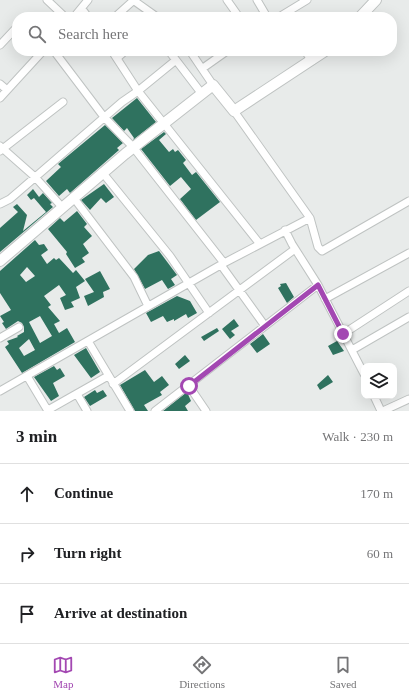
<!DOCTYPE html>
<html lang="en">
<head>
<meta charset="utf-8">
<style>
	body { margin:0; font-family:"Times New Roman",serif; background:#f2f2f2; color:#202124 }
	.controls { position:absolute; right:12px; bottom:12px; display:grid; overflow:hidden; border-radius:8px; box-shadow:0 4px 16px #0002 }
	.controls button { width:36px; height:36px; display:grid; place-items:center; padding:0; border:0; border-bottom:1px solid #e0e0e0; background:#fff; color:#202124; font:20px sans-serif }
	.stop { position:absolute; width:12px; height:12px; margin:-9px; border:3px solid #a348b2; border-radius:50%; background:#fff }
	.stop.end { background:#a348b2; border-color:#fff; box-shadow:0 1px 4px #0008 }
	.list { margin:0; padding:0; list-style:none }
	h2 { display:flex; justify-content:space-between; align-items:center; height:52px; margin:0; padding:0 16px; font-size:17px }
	h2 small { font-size:13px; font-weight:400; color:#757577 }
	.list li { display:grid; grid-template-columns:26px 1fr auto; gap:12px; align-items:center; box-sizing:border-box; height:60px; padding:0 16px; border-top:1px solid #e0e0e0 }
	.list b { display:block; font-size:15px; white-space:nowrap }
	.list em { font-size:13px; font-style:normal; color:#757577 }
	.icon { flex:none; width:22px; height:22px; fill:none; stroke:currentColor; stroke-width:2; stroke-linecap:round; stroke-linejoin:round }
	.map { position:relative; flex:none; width:409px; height:411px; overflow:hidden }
	.search { position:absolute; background:#fff; box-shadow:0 4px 16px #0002; left:12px; right:12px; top:12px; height:44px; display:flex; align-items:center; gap:10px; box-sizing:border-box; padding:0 14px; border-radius:16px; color:#757577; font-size:15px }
	.sheet { height:232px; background:#fff }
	nav { display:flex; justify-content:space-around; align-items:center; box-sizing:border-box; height:56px; border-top:1px solid #e0e0e0; background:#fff; font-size:11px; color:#757577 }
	nav a { display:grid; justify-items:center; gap:2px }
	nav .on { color:#a348b2 }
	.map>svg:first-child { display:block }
</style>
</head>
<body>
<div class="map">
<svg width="409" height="411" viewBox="0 0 409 411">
	<rect width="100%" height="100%" fill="#e8ebea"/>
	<path fill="#2f725f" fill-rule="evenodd" d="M 137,98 L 156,122 L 133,140 L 134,138 L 127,128 L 124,131 L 112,118 Z
		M 105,125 L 123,143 L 117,148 L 119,150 L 70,193 L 67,189 L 59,196 L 46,181 L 61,167 L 58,164 Z
		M 164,132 L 166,134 L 159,140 L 169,152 L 173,149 L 175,152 L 178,150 L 186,160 L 183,163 L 192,175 L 196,172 L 220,202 L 196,220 L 180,199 L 191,189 L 181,177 L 170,186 L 141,149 Z
		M 104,184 L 114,197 L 106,203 L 101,198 L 90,210 L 81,200 Z
		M 33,189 L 39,197 L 43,193 L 52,203 L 50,204 L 53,207 L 0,252 L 0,228 L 18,212 L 13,207 L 17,204 L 27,215 L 23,231 L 46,212 L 34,198 L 31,200 L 27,195 Z
		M 77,211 L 87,224 L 84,227 L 92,236 L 83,244 L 89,253 L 82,258 L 85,262 L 75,268 L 66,254 L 67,252 L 48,229 L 60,218 L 64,222 Z
		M 35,240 L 39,245 L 44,244 L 48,250 L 41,255 L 47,264 L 54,258 L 56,260 L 59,258 L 73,273 L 76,270 L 85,281 L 76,287 L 80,298 L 71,302 L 74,307 L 65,310 L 60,298 L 66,295 L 59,285 L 44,296 L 51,305 L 48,307 L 60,321 L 54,324 L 59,333 L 67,328 L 75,342 L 22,373 L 5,347 L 9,344 L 7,341 L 18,337 L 17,336 L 24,332 L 24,327 L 22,323 L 18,321 L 6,329 L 2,323 L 4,322 L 0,316 L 11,310 L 0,293 L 0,271 ZM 27,267 L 35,276 L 26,282 L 20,275 ZM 40,316 L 52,336 L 40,343 L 29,322 ZM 29,339 L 35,350 L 24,356 L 19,348 Z
		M 159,251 L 177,275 L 171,279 L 175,285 L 168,289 L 162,280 L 145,289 L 134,269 L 148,255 Z
		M 100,271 L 110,289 L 103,292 L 104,297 L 88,306 L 84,296 L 94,292 L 85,279 Z
		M 286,283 L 294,297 L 287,303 L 278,288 L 281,286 L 280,284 Z
		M 177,296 L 190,301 L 197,313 L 188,318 L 186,314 L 174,321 L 174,319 L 167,322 L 163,316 L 151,322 L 146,313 Z
		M 234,319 L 239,326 L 231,331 L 235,335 L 230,339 L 222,329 Z
		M 217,328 L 219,331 L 204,341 L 201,337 Z
		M 263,334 L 270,344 L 257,353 L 250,344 Z
		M 337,341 L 344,351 L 333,355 L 328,346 Z
		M 86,348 L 100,372 L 91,378 L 74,355 Z
		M 185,355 L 190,361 L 179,369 L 175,364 Z
		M 54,366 L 57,370 L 60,368 L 65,376 L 53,383 L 59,396 L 51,401 L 34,377 Z
		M 145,370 L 154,382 L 162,376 L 169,385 L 160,392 L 162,395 L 144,405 L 148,411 L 135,411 L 120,385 Z
		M 328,375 L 333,382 L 320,390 L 317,385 Z
		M 95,390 L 97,393 L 103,390 L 107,396 L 90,406 L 84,397 Z
		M 187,392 L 191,401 L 185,406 L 188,411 L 163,411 Z"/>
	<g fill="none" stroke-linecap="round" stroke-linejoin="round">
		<defs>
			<path id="street" d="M 47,0 L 65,17
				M 133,0 L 157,17
				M 227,0 L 239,17
				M 257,0 L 267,17
				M 82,9 L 88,17
				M 74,17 L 88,0
				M 115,17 L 134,0
				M 279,17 L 307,0
				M 0,45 L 17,27
				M 54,51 L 104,117 L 133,147 L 224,263
				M 112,51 L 138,91 L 259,243
				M 169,51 L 202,94
				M 190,51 L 213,85
				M 305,51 L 312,61
				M 117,58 L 125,51
				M 203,68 L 227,51
				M 0,84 L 7,90
				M 0,98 L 43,51
				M 234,111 L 310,218 L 318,247 L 322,251 L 409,201
				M 0,146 L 35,177 L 62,207
				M 0,151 L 63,102
				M 102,172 L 170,256 L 209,313
				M 73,197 L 134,277 L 148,306
				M 0,204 L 10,199 L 122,102 L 138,91 L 176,60
				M 285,230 L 292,244 L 318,285
				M 221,265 L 265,326
				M 325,299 L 409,253
				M 343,334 L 409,291
				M 0,338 L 19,327
				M 88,341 L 130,411
				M 352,350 L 409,317
				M 27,376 L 48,411
				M 113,384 L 295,249
				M 189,386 L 206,411
				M 0,391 L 224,263 L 310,218
				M 77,394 L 87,411
				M 374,396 L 381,411
				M 48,410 L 108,376
				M 385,410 L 409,399
				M 155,411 L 318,285 L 364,374"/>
			<path id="secondary" d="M 360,17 L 376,0
				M 0,261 L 125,154 L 213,85 L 234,111 L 325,51"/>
		</defs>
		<use href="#street" stroke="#bfc3c2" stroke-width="9"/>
		<use href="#secondary" stroke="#bfc3c2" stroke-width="12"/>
		<use href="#street" stroke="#fff" stroke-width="7"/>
		<use href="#secondary" stroke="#fff" stroke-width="10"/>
	</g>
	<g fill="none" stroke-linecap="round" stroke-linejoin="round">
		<path stroke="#a348b2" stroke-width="5" d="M 189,386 L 318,285 L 343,334"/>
	</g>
</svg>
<div class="controls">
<button><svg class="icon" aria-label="layers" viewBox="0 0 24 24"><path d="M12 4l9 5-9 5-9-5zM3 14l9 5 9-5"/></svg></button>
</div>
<div class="stop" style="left:189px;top:386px"></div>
<div class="stop end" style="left:343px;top:334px"></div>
<div class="search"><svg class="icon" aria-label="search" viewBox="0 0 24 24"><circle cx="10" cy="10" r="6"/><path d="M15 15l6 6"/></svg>Search here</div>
</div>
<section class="sheet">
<h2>3 min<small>Walk · 230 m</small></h2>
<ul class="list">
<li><svg class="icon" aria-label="ahead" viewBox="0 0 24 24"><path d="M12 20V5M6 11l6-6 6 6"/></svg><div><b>Continue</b></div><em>170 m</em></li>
<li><svg class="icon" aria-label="right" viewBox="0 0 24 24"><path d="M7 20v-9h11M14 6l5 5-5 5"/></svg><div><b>Turn right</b></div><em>60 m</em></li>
<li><svg class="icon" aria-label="arrive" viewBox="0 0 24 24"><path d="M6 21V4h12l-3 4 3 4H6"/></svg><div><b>Arrive at destination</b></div></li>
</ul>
</section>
<nav>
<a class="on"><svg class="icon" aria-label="map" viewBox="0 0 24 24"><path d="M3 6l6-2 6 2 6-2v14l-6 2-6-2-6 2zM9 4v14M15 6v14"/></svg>Map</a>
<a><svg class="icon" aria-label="directions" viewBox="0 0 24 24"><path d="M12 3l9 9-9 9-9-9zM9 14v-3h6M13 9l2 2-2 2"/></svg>Directions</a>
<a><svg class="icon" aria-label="saved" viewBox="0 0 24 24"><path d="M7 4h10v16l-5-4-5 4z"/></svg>Saved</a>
</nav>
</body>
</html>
